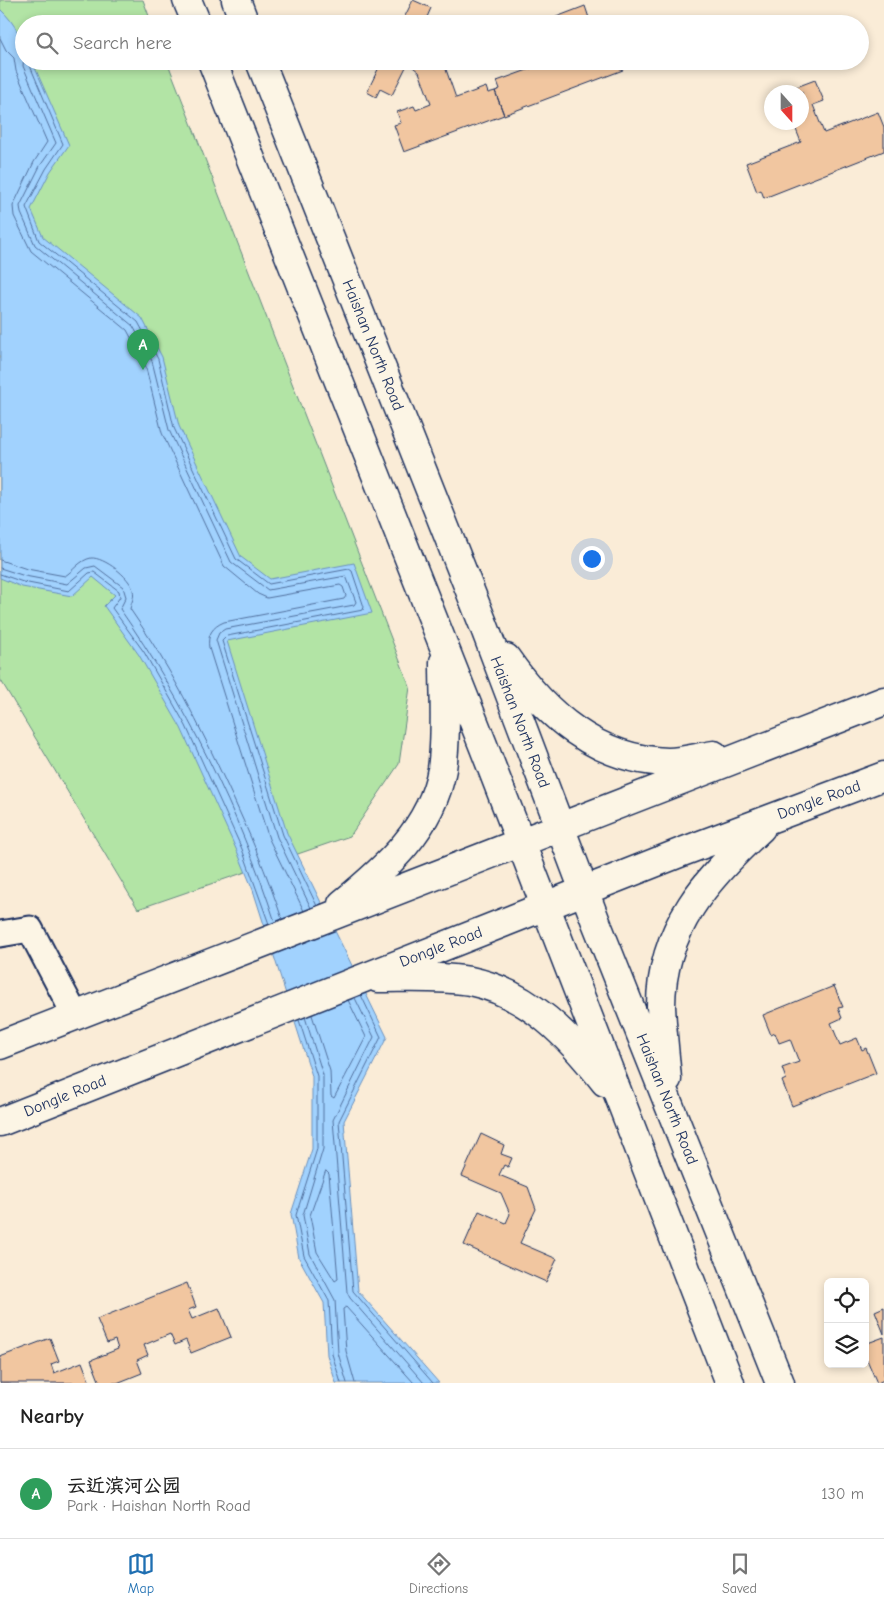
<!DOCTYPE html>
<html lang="en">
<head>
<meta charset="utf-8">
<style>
	body { margin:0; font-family:"Comic Neue","LXGW WenKai TC",sans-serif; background:#f6f6f6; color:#222 }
	.controls { position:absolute; right:15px; bottom:15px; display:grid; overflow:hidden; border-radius:8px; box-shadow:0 2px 8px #0003 }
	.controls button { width:45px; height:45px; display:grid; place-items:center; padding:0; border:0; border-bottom:1px solid #e0e0e0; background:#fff; color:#222; font:25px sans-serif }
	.compass { position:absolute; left:764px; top:85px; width:45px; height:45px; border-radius:50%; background:#fff; box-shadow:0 2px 8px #0003; rotate:159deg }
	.you { position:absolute; left:591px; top:558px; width:18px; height:18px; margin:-12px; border:4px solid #fff; border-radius:50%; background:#1a73e8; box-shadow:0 0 0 8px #1a73e833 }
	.badge { display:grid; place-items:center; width:32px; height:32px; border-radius:50%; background:#1f6fb2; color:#fff; font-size:16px; font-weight:700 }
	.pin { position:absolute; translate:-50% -41px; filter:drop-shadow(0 1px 2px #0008) }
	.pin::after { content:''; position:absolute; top:26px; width:18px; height:15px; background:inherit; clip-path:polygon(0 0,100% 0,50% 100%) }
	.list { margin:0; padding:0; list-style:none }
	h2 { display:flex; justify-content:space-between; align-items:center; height:65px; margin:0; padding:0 20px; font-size:21px }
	h2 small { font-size:16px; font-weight:400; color:#767676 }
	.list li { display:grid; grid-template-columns:32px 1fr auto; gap:15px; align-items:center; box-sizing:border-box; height:90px; padding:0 20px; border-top:1px solid #e0e0e0 }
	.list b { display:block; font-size:19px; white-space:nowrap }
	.list p { margin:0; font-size:16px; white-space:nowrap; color:#767676 }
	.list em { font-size:16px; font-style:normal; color:#767676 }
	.icon { flex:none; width:28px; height:28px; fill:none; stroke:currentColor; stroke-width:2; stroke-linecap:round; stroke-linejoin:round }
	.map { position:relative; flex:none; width:884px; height:1383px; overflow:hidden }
	.search { position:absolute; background:#fff; box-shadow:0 2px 8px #0003; left:15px; right:15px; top:15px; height:55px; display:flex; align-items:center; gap:12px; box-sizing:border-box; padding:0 18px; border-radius:28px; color:#767676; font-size:19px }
	.sheet { height:155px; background:#fff }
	nav { display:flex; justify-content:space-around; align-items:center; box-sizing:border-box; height:70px; border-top:1px solid #e0e0e0; background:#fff; font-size:14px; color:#767676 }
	nav a { display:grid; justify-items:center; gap:2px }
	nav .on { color:#1f6fb2 }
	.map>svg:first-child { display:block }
</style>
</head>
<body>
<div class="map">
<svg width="884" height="1383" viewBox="0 0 884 1383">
	<rect width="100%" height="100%" fill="#faecd7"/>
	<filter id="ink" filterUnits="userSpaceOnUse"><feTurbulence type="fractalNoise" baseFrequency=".02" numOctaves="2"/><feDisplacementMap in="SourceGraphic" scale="10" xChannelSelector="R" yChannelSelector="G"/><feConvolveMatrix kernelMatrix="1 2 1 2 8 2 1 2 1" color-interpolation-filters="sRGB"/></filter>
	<g filter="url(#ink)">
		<path fill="#b2e4a5" stroke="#668a82" d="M 0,0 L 143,0 L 152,24 L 24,24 L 24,61 L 167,61 L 410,687 L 399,764 L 350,836 L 138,909 L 0,679 Z"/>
		<path fill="#a1d2fe" stroke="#6b91be" d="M 0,9 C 16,24 24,40 24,61 L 32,61 L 69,145 L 50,172 L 31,209 L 43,237 L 142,318 L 162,357 L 179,426 L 241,557 L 270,579 L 354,563 L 372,613 L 227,641 L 287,833 L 387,1037 L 344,1121 L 358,1291 L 439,1383 L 336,1383 L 327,1355 L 324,1303 L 299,1258 L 291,1214 L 312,1149 L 312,1076 L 253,890 L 237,851 L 181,728 L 139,655 L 104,606 L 115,595 L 93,577 L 72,596 L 22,587 L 0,578 Z"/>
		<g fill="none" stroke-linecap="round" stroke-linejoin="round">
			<path stroke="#51709e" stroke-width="1" d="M 0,38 L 6,50 L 14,58 L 16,71 L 47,142 L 34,162 L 13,206 L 14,216 L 31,251 L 127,330 L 145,364 L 162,433 L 224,566 L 258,594 L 267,598 L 340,585 L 343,587 L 346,596 L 344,599 L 224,622 C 212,627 207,635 209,648 L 269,839 L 304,911
				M 24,56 L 23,66 L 56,143 L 40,166 L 20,206 L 21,213 L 35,245 L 133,326 L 152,361 L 169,430 L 231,562 L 268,590 L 346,576 L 356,602 L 354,605 L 225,629 L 219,633 L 216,640 L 277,837 L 311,908
				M 28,61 L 63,144 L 46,169 L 26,207 L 39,241 L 138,322 L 158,359 L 174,428 L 236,559 L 269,584 L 349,569 L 352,571 L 364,607 L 363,610 L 227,636 L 222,641 L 283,835 L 317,906
				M 0,560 L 27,569 L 65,576 C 73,571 80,560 91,558 C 104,557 130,577 133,590 C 135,597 131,603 130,609 C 170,666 200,726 229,789 C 249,832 267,874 282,919
				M 0,568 L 25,576 L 67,584 L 86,568 L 95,566 L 123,587 L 126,597 L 120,609 C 185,702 240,814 275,922
				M 0,574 L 23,582 L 69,591 L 89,573 L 94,572 L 119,591 L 120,597 L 112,608 L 144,652 L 186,726 L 242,849 L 269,924
				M 361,995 L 381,1037 L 339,1121 L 353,1291 L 433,1383
				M 355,998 L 374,1037 L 333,1120 L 347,1292 L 350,1298 L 424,1383
				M 312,1015 L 330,1071 L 331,1096 L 334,1098 L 366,1037 L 348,1000
				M 305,1017 L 323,1075 L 323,1149 L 303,1215 L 310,1254 L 335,1300 L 338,1353 L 347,1383
				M 299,1020 L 317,1076 L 317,1149 L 296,1215 L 304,1256 L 329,1301 L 332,1354 L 341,1383
				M 326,1171 L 329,1174 L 338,1279 L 335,1281 L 317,1252 L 310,1216 Z
				M 355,1383 L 346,1351 L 343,1309 L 346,1307 L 414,1383"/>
		</g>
		<path fill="#f1c6a0" stroke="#1b2f5e" d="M 413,0 L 431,8 L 424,24 L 401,24 Z
			M 585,6 L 591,24 L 538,24 Z
			M 382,61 L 443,61 L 456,98 L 486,87 L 488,93 L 495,91 L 504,115 L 404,152 L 394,125 L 401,123 L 397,112 L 414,106 L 416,110 L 431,104 L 419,72 L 408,63 L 392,95 L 380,89 L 376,97 L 367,92 Z
			M 540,61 L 574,61 L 575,63 L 620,61 L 623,70 L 504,115 L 495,91 L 500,89 L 497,81 L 541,65 Z
			M 815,80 L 824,101 L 813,105 L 824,133 L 878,112 L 884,127 L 884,151 L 764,198 L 761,190 L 757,192 L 746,163 L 801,142 L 793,122 L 802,122 L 802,92 L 783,92 Z
			M 834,986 L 843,1007 L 838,1008 L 842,1018 L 831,1023 L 840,1045 L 857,1038 L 862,1050 L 866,1048 L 876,1073 L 792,1106 L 782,1081 L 786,1079 L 782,1068 L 799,1062 L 790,1039 L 779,1043 L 775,1033 L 771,1035 L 763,1015 Z
			M 481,1134 L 504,1145 L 501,1154 L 512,1158 L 508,1167 L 504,1165 L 499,1175 L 528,1187 L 536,1209 L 520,1243 L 557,1259 L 546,1282 L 464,1245 L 479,1211 L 506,1223 L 510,1214 L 501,1193 L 462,1176 Z
			M 187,1283 L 196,1307 L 188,1310 L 192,1319 L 219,1308 L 231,1337 L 191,1353 L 186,1340 L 175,1345 L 170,1334 L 144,1345 L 148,1355 L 137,1360 L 142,1373 L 117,1383 L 100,1383 L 91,1360 L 118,1349 L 115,1340 L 107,1343 L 97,1319 Z
			M 884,1307 L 884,1334 L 875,1311 Z
			M 884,1337 L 884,1380 L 877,1383 L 865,1355 L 865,1344 Z
			M 50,1338 L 59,1361 L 51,1364 L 54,1373 L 82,1362 L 90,1383 L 0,1383 L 0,1357 Z"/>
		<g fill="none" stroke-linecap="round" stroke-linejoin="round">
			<defs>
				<path id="street" d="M 0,934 L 30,929 L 75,1015"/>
				<path id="secondary" d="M 187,0 L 197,24
					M 236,0 L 245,24
					M 212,61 L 483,745 L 730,1383
					M 260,61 L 484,626 L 596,922 L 780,1383
					M 506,658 C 545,714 596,760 668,762 C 683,762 699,757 714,755
					M 342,904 C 386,868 432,828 442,769 C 447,734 444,697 444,662
					M 378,978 C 408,978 440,976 470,981 C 529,993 570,1037 605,1082
					M 0,1045 L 884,701
					M 667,1079 C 665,1055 662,1030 661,1006 C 661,928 708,877 761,828
					M 0,1122 L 682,852 L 884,776"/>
			</defs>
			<use href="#street" stroke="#1b2f5e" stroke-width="29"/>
			<use href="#secondary" stroke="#1b2f5e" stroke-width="31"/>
			<use href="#street" stroke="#fcf5e5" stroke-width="25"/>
			<use href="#secondary" stroke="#fcf5e5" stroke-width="28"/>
		</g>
	</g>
	<g text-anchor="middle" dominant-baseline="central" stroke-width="4.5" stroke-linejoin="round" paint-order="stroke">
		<g font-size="16" fill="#1b2f5e" stroke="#fcf5e5">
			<text transform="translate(373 345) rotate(68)">Haishan North Road</text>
			<text transform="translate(520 722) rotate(69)">Haishan North Road</text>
			<text transform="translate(819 800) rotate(-20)">Dongle Road</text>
			<text transform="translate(441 947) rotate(-21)">Dongle Road</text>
			<text transform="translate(65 1096) rotate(-22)">Dongle Road</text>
			<text transform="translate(667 1099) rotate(68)">Haishan North Road</text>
		</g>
	</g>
</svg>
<div class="controls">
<button><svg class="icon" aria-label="locate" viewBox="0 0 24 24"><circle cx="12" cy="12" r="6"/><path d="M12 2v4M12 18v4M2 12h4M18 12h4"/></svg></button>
<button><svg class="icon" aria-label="layers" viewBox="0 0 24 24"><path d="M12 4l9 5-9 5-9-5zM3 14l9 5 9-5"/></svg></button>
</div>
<svg class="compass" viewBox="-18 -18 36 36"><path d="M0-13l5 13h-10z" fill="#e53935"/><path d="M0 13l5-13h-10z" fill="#767676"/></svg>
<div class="you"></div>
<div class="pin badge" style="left:143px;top:370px;background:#2e9e5b">A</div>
<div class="search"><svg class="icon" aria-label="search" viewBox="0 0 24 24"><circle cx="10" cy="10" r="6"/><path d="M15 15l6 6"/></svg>Search here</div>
</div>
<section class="sheet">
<h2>Nearby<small></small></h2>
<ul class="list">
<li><span class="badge" style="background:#2e9e5b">A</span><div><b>云近滨河公园</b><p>Park · Haishan North Road</p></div><em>130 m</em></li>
</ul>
</section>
<nav>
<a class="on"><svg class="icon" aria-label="map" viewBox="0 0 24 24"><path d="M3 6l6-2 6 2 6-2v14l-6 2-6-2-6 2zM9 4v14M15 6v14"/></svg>Map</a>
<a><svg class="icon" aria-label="directions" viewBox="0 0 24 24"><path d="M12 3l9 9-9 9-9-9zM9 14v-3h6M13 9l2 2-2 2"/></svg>Directions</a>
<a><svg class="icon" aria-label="saved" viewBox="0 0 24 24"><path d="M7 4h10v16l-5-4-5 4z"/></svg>Saved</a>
</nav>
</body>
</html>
